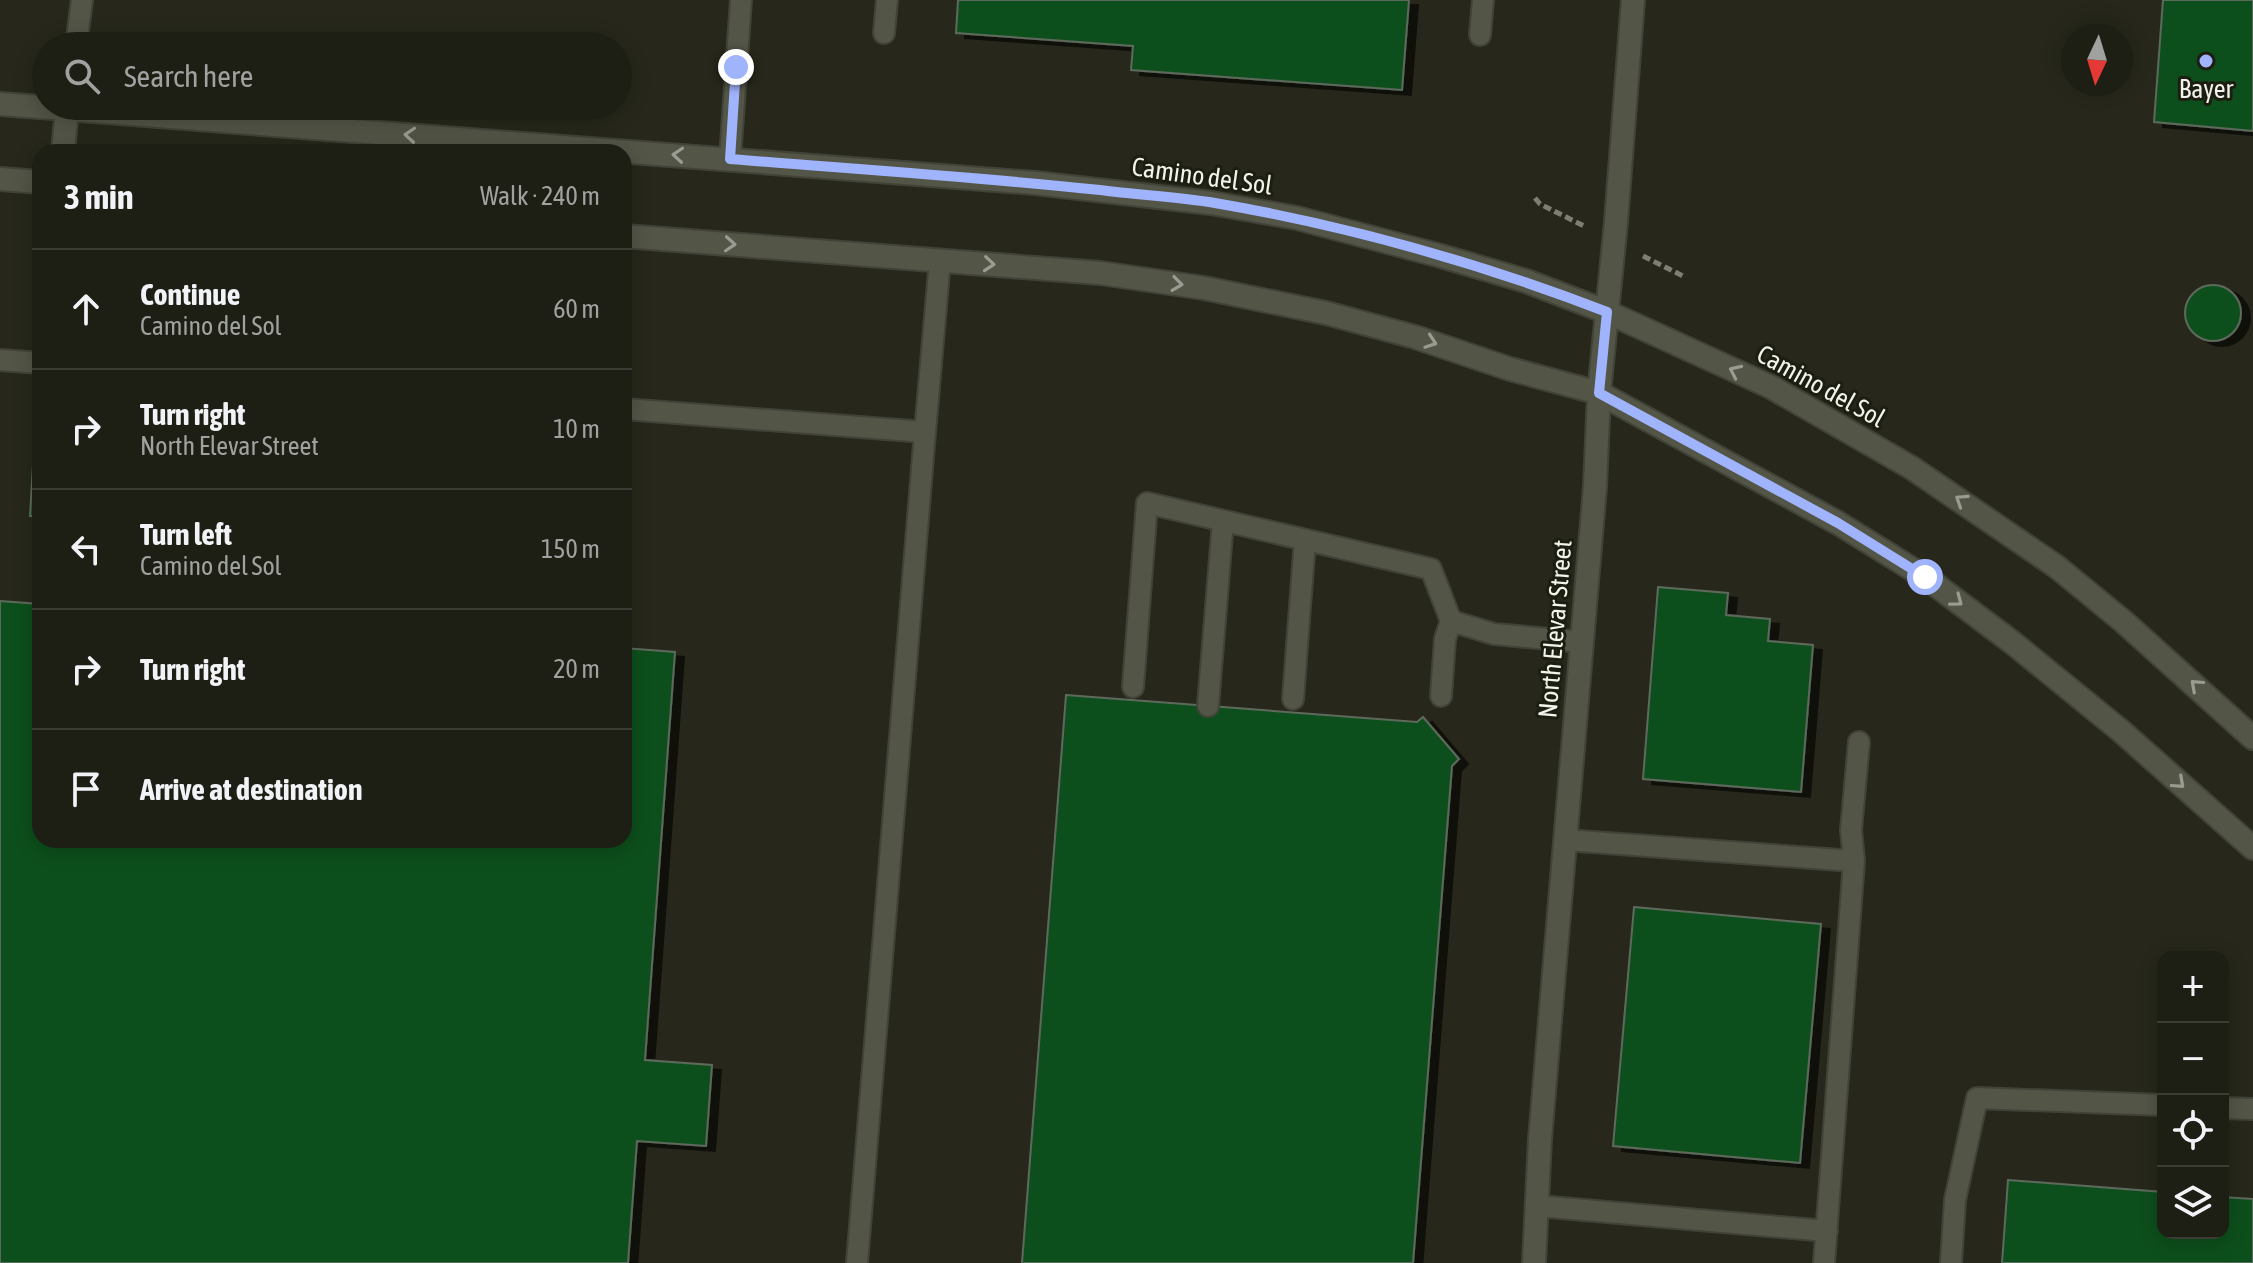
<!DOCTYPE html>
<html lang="en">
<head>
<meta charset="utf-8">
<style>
	body { margin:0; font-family:"Asap Condensed",sans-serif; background:#2a2b22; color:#f1f3f6 }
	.controls { position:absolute; right:24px; bottom:24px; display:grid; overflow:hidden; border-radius:16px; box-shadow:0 4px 20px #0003 }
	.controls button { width:72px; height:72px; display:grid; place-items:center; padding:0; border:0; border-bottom:2px solid #3b3c34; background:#1d1e14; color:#f1f3f6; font:40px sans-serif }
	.compass { position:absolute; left:2061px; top:24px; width:72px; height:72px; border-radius:50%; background:#1d1e14; box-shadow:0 4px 20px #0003; rotate:184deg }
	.stop { position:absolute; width:24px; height:24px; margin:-18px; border:6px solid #a0b3fd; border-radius:50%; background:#fff }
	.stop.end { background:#a0b3fd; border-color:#fff; box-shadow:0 2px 8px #0008 }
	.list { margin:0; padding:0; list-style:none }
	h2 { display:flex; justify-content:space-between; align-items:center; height:104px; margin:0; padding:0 32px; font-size:34px }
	h2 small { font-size:26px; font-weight:400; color:#a0a2a0 }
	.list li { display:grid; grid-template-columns:52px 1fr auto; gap:24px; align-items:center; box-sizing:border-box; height:120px; padding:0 32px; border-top:2px solid #3b3c34 }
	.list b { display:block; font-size:30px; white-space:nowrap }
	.list p { margin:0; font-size:26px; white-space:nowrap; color:#a0a2a0 }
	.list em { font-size:26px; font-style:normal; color:#a0a2a0 }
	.icon { flex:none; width:44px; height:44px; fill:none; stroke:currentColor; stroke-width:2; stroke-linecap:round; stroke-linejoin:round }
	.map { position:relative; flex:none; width:2253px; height:1263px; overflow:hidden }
	.search { position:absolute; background:#1d1e14; box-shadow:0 4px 20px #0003; left:32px; top:32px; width:600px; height:88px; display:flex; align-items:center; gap:20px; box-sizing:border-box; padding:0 28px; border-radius:44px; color:#a0a2a0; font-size:30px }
	.panel { position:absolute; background:#1d1e14; box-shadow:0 4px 20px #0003; left:32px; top:144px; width:600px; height:704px; border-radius:24px }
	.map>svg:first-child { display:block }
</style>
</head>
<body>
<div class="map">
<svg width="2253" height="1263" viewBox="0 0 2253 1263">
	<defs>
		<filter id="shadow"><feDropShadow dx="9" dy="5" stdDeviation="0" flood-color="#0009"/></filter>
	</defs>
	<rect width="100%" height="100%" fill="#27281b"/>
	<path fill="#11501a" stroke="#5d695d" stroke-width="2" filter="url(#shadow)" d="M 958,0 L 1409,0 L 1402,90 L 1131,70 L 1133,46 L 956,33 Z
		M 2163,0 L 2253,0 L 2253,131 L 2154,122 Z
		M2185 313a28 28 0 1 1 56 0a28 28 0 1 1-56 0Z
		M 33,464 L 40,464 L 40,516 L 30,516 Z
		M 1658,587 L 1728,593 L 1726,615 L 1770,619 L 1768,641 L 1813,645 L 1801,792 L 1643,779 Z
		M 0,601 L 40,604 L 40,840 L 624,840 L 624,648 L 675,652 L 645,1060 L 712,1065 L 706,1146 L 637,1141 L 628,1263 L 0,1263 Z
		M 1066,695 L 1417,722 L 1423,717 L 1459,759 L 1452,766 L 1413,1263 L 1022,1263 Z
		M 1634,907 L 1821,924 L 1800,1163 L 1613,1146 Z
		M 2008,1180 L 2163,1192 L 2163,1233 L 2223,1233 L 2223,1197 L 2253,1199 L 2253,1263 L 2002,1263 Z"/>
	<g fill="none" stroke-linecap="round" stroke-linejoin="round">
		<defs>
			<path id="service" d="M 884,33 L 887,0
				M 1480,35 L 1483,0
				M 76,46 L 82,0
				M 730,159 L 741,0
				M 0,360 L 40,363
				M 624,409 L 925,432 L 940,260
				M 1133,687 L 1147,503 L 1431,569 L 1451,621 L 1494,634 L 1582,642
				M 1441,696 L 1445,639 L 1451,621
				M 1293,699 L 1305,540
				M 1208,706 L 1223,521
				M 1565,840 L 1854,861 L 1824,1263
				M 1854,861 L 1851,830 L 1859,742
				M 2223,1108 L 2253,1109
				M 1538,1206 L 1827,1231
				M 857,1263 L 925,432
				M 1951,1263 L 1955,1200 L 1977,1098 L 2163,1105"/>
			<path id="minor" d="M 1534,1263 L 1540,1139 L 1595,487 L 1599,393 L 1616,222 L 1633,0"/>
			<path id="tertiary" d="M 0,104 L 1035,183 L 1211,203 L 1297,218 L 1441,256 L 1526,281 L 1607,312 L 1771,387 L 1912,468 L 2057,567 L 2124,622 L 2253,738
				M 63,152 L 67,108
				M 0,179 L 40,182
				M 624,236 L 1100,273 L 1204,288 L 1326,313 L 1415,337 L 1510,369 L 1599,393 L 1838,523 L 1925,577 L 2013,643 L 2121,731 L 2253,848"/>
		</defs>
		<use href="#service" stroke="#424338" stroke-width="24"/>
		<use href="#minor" stroke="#424338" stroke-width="26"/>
		<use href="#tertiary" stroke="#424338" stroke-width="26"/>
		<path stroke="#7e7f74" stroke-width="5" stroke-dasharray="8 4" stroke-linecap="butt" d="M 1535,198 L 1540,204 L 1584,226
			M 1643,256 L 1685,277"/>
		<use href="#service" stroke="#535547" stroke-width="20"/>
		<use href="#minor" stroke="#535547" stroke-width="22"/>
		<use href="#tertiary" stroke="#535547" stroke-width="22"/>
	</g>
	<defs><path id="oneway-chevron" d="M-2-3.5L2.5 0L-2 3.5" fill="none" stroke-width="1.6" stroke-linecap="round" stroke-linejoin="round" transform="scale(2)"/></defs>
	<g stroke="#9b9c91">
		<use href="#oneway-chevron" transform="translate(410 135) rotate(-176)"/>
		<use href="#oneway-chevron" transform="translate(678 155) rotate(-176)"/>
		<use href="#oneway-chevron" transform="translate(730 244) rotate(4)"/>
		<use href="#oneway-chevron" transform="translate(989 264) rotate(5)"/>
		<use href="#oneway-chevron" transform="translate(1177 284) rotate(8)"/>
		<use href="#oneway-chevron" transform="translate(1431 342) rotate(19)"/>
		<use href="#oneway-chevron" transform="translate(1735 371) rotate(-155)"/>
		<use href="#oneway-chevron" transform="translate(1961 500) rotate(-147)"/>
		<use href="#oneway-chevron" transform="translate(1957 601) rotate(37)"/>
		<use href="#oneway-chevron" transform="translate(2196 685) rotate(-138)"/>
		<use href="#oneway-chevron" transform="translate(2179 783) rotate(42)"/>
	</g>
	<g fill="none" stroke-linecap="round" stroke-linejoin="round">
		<path stroke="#a0b3fd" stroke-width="10" d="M 736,67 L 730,159 C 854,169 977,177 1100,190 C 1138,195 1177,197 1215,203 C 1349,226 1480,263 1607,312 L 1599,393 L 1838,523 L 1925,577"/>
	</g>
	<circle fill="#a0b3fd" stroke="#1d1e12" stroke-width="3" cx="2206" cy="61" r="8"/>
	<g text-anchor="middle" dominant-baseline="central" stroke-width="6" stroke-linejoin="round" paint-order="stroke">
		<g font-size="26" fill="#f2f3eb" stroke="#1d1e12">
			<text x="2206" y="89">Bayer</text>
		</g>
		<g font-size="26" fill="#f2f3eb" stroke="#1d1e12">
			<text transform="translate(1202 176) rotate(8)">Camino del Sol</text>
			<text transform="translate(1821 386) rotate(29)">Camino del Sol</text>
			<text transform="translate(1555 629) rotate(-85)">North Elevar Street</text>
		</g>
	</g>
</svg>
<div class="controls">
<button>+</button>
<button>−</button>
<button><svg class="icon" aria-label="locate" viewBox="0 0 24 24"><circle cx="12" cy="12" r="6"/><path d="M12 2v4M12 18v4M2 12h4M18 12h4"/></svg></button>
<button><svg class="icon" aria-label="layers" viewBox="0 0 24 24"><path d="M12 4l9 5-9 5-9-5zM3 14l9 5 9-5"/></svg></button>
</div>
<svg class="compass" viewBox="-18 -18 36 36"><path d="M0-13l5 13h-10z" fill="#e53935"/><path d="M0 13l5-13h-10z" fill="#a0a2a0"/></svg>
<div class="stop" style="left:1925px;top:577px"></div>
<div class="stop end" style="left:736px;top:67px"></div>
<div class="search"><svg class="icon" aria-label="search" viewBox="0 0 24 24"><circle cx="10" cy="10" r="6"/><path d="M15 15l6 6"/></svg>Search here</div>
<section class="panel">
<h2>3 min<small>Walk · 240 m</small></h2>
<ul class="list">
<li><svg class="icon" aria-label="ahead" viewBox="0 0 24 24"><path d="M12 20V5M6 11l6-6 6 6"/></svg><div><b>Continue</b><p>Camino del Sol</p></div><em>60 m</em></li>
<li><svg class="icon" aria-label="right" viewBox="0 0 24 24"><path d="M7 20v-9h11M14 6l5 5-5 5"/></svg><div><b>Turn right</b><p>North Elevar Street</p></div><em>10 m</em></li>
<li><svg class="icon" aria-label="left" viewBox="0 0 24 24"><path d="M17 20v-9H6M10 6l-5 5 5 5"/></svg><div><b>Turn left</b><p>Camino del Sol</p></div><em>150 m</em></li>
<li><svg class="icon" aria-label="right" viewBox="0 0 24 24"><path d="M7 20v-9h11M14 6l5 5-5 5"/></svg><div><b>Turn right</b></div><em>20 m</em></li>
<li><svg class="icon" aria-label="arrive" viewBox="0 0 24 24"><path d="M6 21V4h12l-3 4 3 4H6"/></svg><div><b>Arrive at destination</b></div></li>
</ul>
</section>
</div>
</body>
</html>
